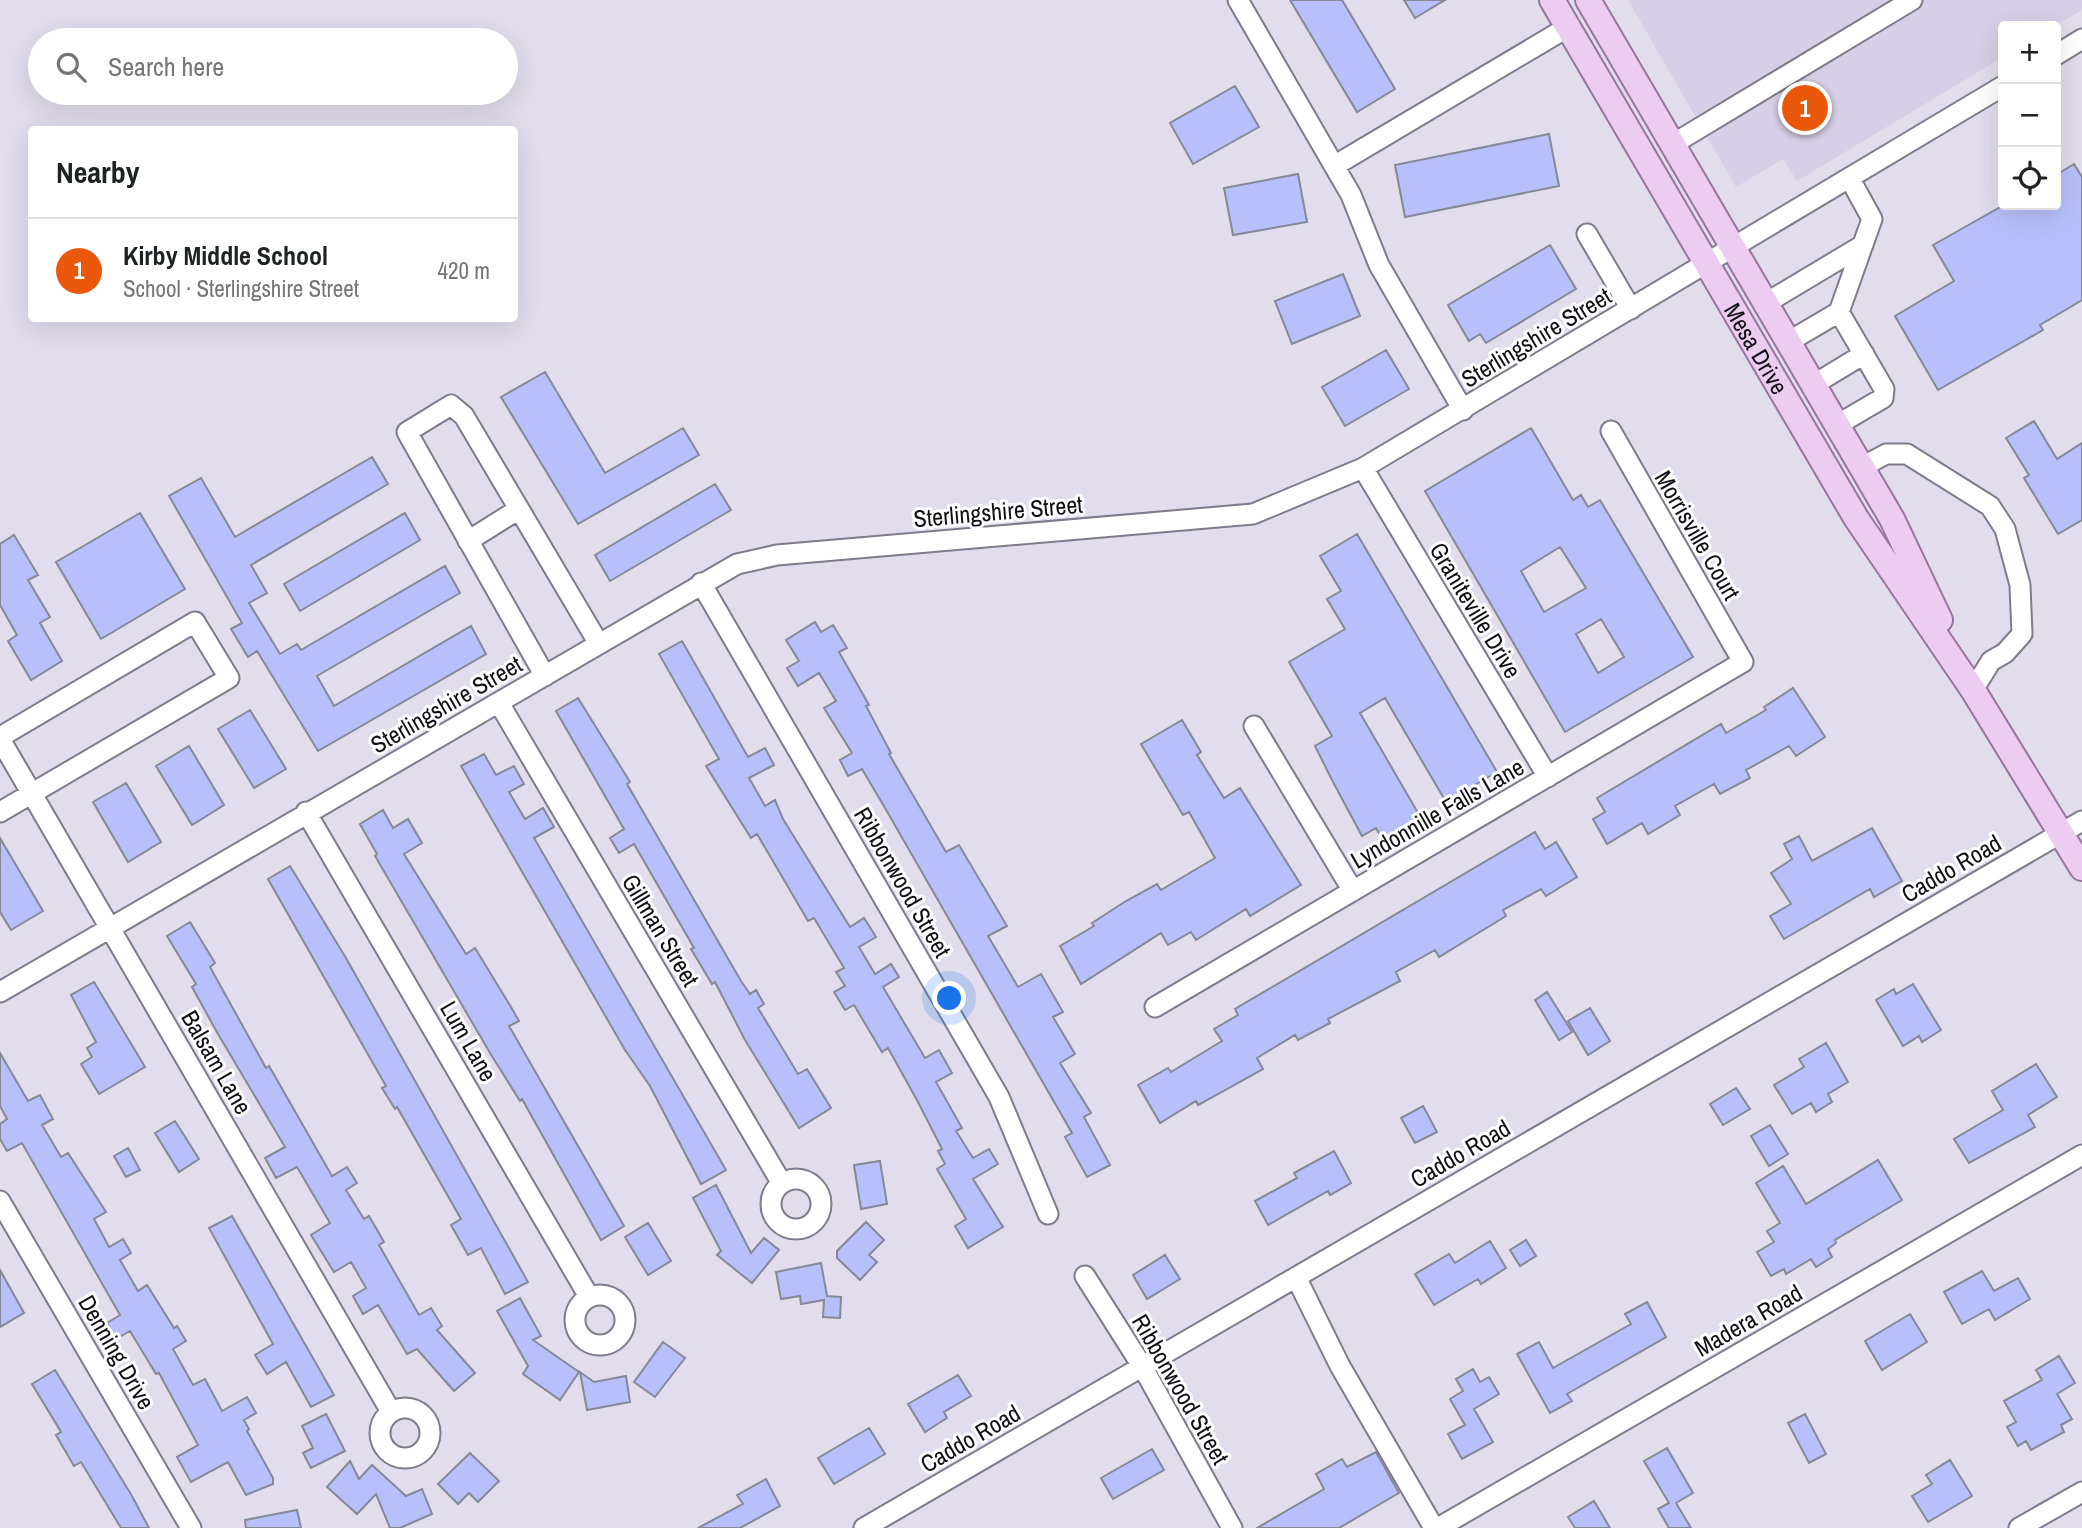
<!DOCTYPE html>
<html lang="en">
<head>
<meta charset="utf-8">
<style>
	body { margin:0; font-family:"Archivo Narrow",sans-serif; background:#f6f6f6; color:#202124 }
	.controls { position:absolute; right:21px; top:21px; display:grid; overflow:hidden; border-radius:7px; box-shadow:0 7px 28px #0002 }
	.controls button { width:63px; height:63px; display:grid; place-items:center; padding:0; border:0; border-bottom:2px solid #e0e0e0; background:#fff; color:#202124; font:35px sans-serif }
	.you { position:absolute; left:950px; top:999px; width:24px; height:24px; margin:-18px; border:5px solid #fff; border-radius:50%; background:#1a73e8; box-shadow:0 0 0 10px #1a73e833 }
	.badge { display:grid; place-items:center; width:46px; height:46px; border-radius:50%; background:#ea580c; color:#fff; font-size:23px; font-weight:700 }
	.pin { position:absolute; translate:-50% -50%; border:4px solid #fff; box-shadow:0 2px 7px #0006 }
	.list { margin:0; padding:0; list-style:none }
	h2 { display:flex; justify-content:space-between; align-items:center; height:91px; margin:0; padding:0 28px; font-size:30px }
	h2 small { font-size:23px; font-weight:400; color:#757577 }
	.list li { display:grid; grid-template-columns:46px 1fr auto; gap:21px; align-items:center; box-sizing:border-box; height:105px; padding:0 28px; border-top:2px solid #e0e0e0 }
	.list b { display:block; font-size:26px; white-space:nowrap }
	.list p { margin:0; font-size:23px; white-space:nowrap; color:#757577 }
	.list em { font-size:23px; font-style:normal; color:#757577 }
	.icon { flex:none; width:38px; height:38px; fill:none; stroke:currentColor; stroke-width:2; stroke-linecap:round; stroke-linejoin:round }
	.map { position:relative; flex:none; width:2082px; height:1528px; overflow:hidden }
	.search { position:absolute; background:#fff; box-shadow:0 7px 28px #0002; left:28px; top:28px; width:490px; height:77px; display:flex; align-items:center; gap:18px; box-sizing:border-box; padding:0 24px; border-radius:38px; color:#757577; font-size:26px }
	.panel { position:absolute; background:#fff; box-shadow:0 7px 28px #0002; left:28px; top:126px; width:490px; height:196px; border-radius:7px }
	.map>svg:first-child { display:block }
</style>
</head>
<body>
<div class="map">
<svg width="2082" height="1528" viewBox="0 0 2082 1528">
	<rect width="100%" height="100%" fill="#e2dded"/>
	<path fill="#d6cfe7" d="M 1628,0 L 2082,0 L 2082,10 L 2055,26 L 2003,26 L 2003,57 L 1797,181 L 1783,159 L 1736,187 Z"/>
	<path fill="#b7c0fa" stroke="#858897" stroke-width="2" fill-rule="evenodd" d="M 1290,0 L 1342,0 L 1395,89 L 1357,112 Z
		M 1404,0 L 1445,0 L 1415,18 Z
		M 1235,86 L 1259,127 L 1193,164 L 1170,123 Z
		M 1549,134 L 1559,186 L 1405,217 L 1395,165 Z
		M 2074,164 L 2082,177 L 2082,300 L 2040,325 L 2043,330 L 1938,390 L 1895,316 L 1954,281 L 1933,245 L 2004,205 L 2056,205 L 2056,175 Z
		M 1298,174 L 1307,222 L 1233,235 L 1224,188 Z
		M 1550,245 L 1576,289 L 1486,343 L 1480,334 L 1469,341 L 1448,305 Z
		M 1343,274 L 1360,316 L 1292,344 L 1275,301 Z
		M 1386,350 L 1409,389 L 1345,426 L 1322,387 Z
		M 545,372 L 605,473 L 683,428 L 699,455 L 578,524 L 501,397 Z
		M 2034,421 L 2057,459 L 2082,443 L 2082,520 L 2058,534 L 2024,478 L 2029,475 L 2006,438 Z
		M 1531,428 L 1573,500 L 1581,495 L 1588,507 L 1600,500 L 1693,657 L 1565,732 L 1425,491 ZM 1560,547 L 1586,588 L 1544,612 L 1521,571 ZM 1601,619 L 1624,657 L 1598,673 L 1576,634 Z
		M 372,457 L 388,484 L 251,565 L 267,593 L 249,603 L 280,654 L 297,644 L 301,650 L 445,566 L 460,593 L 317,676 L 334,706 L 471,626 L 486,654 L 318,751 L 257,651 L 248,657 L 231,629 L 242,623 L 169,496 L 201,478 L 235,537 Z
		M 715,484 L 731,510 L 610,581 L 595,555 Z
		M 140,513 L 185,589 L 101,639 L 56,562 Z
		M 405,513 L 420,540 L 300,611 L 284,584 Z
		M 1357,534 L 1497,772 L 1446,802 L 1385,698 L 1360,713 L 1421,818 L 1382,839 L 1376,828 L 1362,836 L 1333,782 L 1315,746 L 1332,736 L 1289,662 L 1345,629 L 1327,599 L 1341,591 L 1320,556 Z
		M 14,535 L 38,575 L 28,580 L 50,617 L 40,623 L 62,661 L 31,680 L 8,641 L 17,635 L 0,605 L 0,544 Z
		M 815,622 L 821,632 L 833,625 L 847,648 L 839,652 L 869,705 L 866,706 L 891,753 L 889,754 L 946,852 L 959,845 L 1007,926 L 988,936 L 1018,987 L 1041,974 L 1063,1012 L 1053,1017 L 1075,1054 L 1060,1063 L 1091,1113 L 1084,1117 L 1110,1165 L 1087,1177 L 1065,1137 L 1072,1133 L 885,808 L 862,769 L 848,776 L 840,760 L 852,753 L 824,708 L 836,701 L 819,673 L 798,686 L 787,668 L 799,661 L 786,640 Z
		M 682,641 L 748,757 L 765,748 L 774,765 L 749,778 L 765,806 L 775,800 L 783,819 L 850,927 L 864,918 L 876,937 L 859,947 L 875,974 L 891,964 L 899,977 L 883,987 L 925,1058 L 939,1050 L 952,1073 L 936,1082 L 962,1128 L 956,1131 L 973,1158 L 989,1149 L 998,1164 L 973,1179 L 1003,1227 L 968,1248 L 955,1226 L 966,1219 L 937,1169 L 945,1164 L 938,1151 L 942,1149 L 918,1102 L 888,1048 L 882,1052 L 854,1005 L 845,1010 L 834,992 L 845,986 L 836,972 L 844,968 L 814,918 L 808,921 L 757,834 L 751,838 L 706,766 L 719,759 L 659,654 Z
		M 1793,688 L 1825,737 L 1796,756 L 1789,746 L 1746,770 L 1750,778 L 1720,794 L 1714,784 L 1675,806 L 1680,815 L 1648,834 L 1642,823 L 1607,844 L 1593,819 L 1605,812 L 1597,798 L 1721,724 L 1726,733 L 1766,710 L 1764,707 Z
		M 578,698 L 630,782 L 627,784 L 741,981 L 750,994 L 756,990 L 764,1004 L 758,1008 L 798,1074 L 807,1069 L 831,1108 L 799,1128 L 745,1040 L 715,982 L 712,984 L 691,949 L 694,948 L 634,844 L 619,853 L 610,838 L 624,829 L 556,711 Z
		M 250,710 L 286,769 L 254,788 L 218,729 Z
		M 1182,720 L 1201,752 L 1197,755 L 1224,798 L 1240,788 L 1301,885 L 1250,916 L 1246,909 L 1196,940 L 1191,932 L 1168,945 L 1161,933 L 1081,984 L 1060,946 L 1094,926 L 1092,923 L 1126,901 L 1157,884 L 1161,890 L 1215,858 L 1189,812 L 1183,815 L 1141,744 Z
		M 189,746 L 224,805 L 192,825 L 156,766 Z
		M 484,754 L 496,775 L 514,766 L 524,784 L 509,792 L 525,819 L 543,808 L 554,827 L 534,838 L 726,1170 L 701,1184 L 650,1086 L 625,1050 L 461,766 Z
		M 126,783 L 161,842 L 128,862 L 93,802 Z
		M 383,810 L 393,828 L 408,819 L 422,843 L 404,854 L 466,954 L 475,948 L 511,1007 L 519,1021 L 509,1026 L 624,1226 L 601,1240 L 522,1099 L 520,1101 L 490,1053 L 375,856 L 377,854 L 360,824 Z
		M 1872,828 L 1902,881 L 1874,897 L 1870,889 L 1784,939 L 1770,916 L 1791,904 L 1771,873 L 1792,859 L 1784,844 L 1799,836 L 1812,861 Z
		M 1535,832 L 1545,849 L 1556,842 L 1577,877 L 1546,896 L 1541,889 L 1503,910 L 1506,916 L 1439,957 L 1435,950 L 1396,972 L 1400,981 L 1328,1019 L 1330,1023 L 1298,1040 L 1295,1035 L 1257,1058 L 1263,1069 L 1198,1105 L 1196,1101 L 1160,1123 L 1138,1085 L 1168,1068 L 1171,1072 L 1222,1041 L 1214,1029 L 1238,1015 L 1235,1009 Z
		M 0,838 L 43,911 L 11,930 L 0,912 Z
		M 290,866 L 346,958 L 528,1282 L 505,1294 L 481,1248 L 468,1255 L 451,1225 L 461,1219 L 397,1107 L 395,1109 L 382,1088 L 386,1086 L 268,879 Z
		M 190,922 L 215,963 L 210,967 L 266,1068 L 269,1066 L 332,1176 L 347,1167 L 357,1183 L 346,1190 L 364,1219 L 369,1216 L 384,1242 L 379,1245 L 419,1315 L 431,1308 L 442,1326 L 437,1330 L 475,1373 L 454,1391 L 417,1349 L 407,1354 L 378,1305 L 363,1314 L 353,1296 L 366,1288 L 351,1262 L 334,1272 L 311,1235 L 330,1223 L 297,1167 L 276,1178 L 265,1158 L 285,1147 L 218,1034 L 192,987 L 196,984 L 167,936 Z
		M 94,982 L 145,1067 L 99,1094 L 81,1064 L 92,1057 L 87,1048 L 96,1042 L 71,995 Z
		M 1913,984 L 1941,1030 L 1922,1042 L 1919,1036 L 1903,1046 L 1876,1000 L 1894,989 L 1896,994 Z
		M 1547,992 L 1572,1032 L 1559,1040 L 1535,1000 Z
		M 1590,1008 L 1610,1041 L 1588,1055 L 1568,1021 Z
		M 1826,1043 L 1848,1082 L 1828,1094 L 1832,1102 L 1816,1112 L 1811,1103 L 1792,1114 L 1774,1085 L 1804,1067 L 1799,1059 Z
		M 0,1053 L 28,1101 L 40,1095 L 53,1119 L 42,1125 L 61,1157 L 68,1153 L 106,1212 L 94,1219 L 109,1247 L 123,1239 L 131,1253 L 120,1260 L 138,1291 L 147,1285 L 174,1328 L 177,1326 L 186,1341 L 173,1349 L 193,1385 L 205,1379 L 222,1411 L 247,1397 L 256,1413 L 244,1420 L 249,1429 L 247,1431 L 273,1478 L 273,1484 L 246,1495 L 228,1462 L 191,1482 L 177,1457 L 198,1445 L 159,1373 L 156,1374 L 130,1331 L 116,1339 L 107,1323 L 120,1315 L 22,1143 L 7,1151 L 0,1139 L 0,1124 L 7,1119 L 0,1106 Z
		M 2036,1064 L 2057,1097 L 2028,1115 L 2035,1127 L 1969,1163 L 1954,1139 L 2003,1110 L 1992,1091 Z
		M 1736,1088 L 1750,1109 L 1723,1125 L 1710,1104 Z
		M 1423,1106 L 1437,1132 L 1415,1143 L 1401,1118 Z
		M 175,1121 L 199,1159 L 179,1172 L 155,1133 Z
		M 1770,1125 L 1788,1154 L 1769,1166 L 1751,1136 Z
		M 128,1148 L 140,1170 L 126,1177 L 114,1156 Z
		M 1334,1151 L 1351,1183 L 1330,1195 L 1328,1191 L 1268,1225 L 1255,1201 L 1297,1178 L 1294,1173 Z
		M 1878,1160 L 1902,1200 L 1835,1240 L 1836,1243 L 1828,1249 L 1832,1257 L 1816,1267 L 1811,1259 L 1786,1274 L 1784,1269 L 1771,1276 L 1757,1252 L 1774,1242 L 1767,1231 L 1780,1223 L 1756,1183 L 1783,1166 L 1806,1204 Z
		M 880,1161 L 887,1204 L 861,1209 L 854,1165 Z
		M 716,1185 L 751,1253 L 764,1238 L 779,1250 L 752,1283 L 717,1255 L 721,1251 L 693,1198 Z
		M 232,1216 L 334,1395 L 311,1407 L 286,1362 L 267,1374 L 255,1355 L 273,1344 L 209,1228 Z
		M 866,1222 L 884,1240 L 869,1255 L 877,1262 L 860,1280 L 837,1258 L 837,1251 Z
		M 648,1223 L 671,1261 L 648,1275 L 625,1237 Z
		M 1526,1240 L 1536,1256 L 1520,1266 L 1510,1250 Z
		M 1490,1241 L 1506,1268 L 1481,1284 L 1478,1279 L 1434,1305 L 1415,1274 L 1449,1254 L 1455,1263 Z
		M 1165,1255 L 1180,1279 L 1147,1299 L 1133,1275 Z
		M 821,1263 L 827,1296 L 841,1297 L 840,1318 L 823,1317 L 824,1300 L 801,1304 L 800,1296 L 781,1299 L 776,1272 Z
		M 0,1270 L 24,1313 L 0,1327 Z
		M 1982,1271 L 1994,1291 L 2018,1278 L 2030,1299 L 1995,1320 L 1989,1309 L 1962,1324 L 1944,1292 Z
		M 520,1298 L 541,1336 L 533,1340 L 579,1372 L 560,1400 L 523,1374 L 528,1366 L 497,1311 Z
		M 1647,1302 L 1666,1337 L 1567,1394 L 1572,1401 L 1550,1413 L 1517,1354 L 1539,1342 L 1553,1368 L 1631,1324 L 1625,1314 Z
		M 1910,1314 L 1927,1342 L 1882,1370 L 1865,1341 Z
		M 663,1342 L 685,1358 L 655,1397 L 634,1382 Z
		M 2059,1356 L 2075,1383 L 2057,1394 L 2072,1419 L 2061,1425 L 2064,1432 L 2031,1450 L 2026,1441 L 2018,1446 L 2007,1427 L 2016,1422 L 2004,1401 L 2042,1380 L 2036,1370 Z
		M 1473,1369 L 1480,1382 L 1489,1377 L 1499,1394 L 1474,1409 L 1493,1442 L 1462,1459 L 1448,1434 L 1465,1425 L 1450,1399 L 1463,1391 L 1456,1379 Z
		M 55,1370 L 132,1496 L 149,1528 L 121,1528 L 81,1462 L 74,1466 L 56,1435 L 61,1432 L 32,1384 Z
		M 580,1372 L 594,1382 L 626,1376 L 630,1402 L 587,1410 Z
		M 958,1375 L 971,1396 L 944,1412 L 947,1418 L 925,1432 L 908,1404 Z
		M 326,1414 L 345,1451 L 311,1468 L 303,1453 L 313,1448 L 302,1426 Z
		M 1805,1414 L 1826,1454 L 1809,1463 L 1788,1423 Z
		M 869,1428 L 885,1454 L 834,1484 L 818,1458 Z
		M 1667,1448 L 1693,1493 L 1676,1503 L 1691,1528 L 1669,1528 L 1658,1509 L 1669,1503 L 1644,1461 Z
		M 1152,1449 L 1164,1470 L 1113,1499 L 1101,1478 Z
		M 1376,1452 L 1399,1493 L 1339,1528 L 1257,1528 L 1324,1489 L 1316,1474 L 1342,1459 L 1347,1467 Z
		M 470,1453 L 499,1481 L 478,1502 L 469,1493 L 458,1504 L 438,1484 Z
		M 1950,1460 L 1972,1496 L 1928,1522 L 1912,1496 L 1932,1484 L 1926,1475 Z
		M 350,1461 L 359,1479 L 372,1465 L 406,1496 L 422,1489 L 432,1514 L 400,1528 L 390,1528 L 376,1494 L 357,1514 L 327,1487 Z
		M 766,1479 L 780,1506 L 740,1528 L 698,1528 L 743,1504 L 737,1495 Z
		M 1594,1501 L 1610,1528 L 1575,1528 L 1568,1517 Z
		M 297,1510 L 301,1528 L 246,1528 L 245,1520 Z"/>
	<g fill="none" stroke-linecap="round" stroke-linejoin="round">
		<defs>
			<path id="minor" d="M 1238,0 L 1351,195 L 1379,265 L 1463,410
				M 2056,55 L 2082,39
				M 1673,144 L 1912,0
				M 1334,166 L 1568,27
				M 1587,234 L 1631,309
				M 1766,303 L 1863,245
				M 1788,342 L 1839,312
				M 1813,385 L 1864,354
				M 1837,425 L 1883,398 L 1884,389 L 1839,312 L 1872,219 L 1850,179
				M 1862,467 L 1886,454 L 1907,454 L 1990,506 L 2005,529 L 2020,585 L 2022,634 L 2005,653 L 1991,661 L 1973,690
				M 1363,468 L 1548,777
				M 468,541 L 519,509
				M 701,583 L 999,1097 L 1048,1214
				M 545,676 L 407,432 L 451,405 L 464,416 L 599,644
				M 499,703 L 781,1182
				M 1254,726 L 1353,891
				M 0,737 L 195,622 L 229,678 L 0,812
				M 0,739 L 390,1410
				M 306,812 L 588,1295
				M 0,992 L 737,564 L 777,555 L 1253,514 L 1363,468 L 2003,86
				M 1155,1007 L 1743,662 L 1611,431
				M771 1204a25 25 0 1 1 50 0a25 25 0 1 1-50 0Z
				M 0,1201 L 191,1528
				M 1085,1276 L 1142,1366 L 1232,1528
				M 1296,1277 L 1340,1366 L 1434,1528
				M575 1320a25 25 0 1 1 50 0a25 25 0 1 1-50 0Z
				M380 1433a25 25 0 1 1 50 0a25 25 0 1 1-50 0Z
				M 864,1528 L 2082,821
				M 1438,1528 L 2082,1155
				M 2019,1528 L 2082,1492"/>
			<g id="major">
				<path id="s1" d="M 1552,0 L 1856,518 L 1973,690 L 2082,868"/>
				<path d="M 1588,0 L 1892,519 L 1940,620"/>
			</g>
		</defs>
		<use href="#minor" stroke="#7f7b8a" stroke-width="23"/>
		<use href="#major" stroke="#98749f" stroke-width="28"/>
		<use href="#minor" stroke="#fff" stroke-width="19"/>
		<use href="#major" stroke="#edccf2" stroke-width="24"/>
	</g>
	<g text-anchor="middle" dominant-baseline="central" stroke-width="6" stroke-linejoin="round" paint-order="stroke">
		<g font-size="24" fill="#110f15" stroke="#fff">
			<text transform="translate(1536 337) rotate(-31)">Sterlingshire Street</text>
			<text stroke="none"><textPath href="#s1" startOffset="404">Mesa Drive</textPath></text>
			<text transform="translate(998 511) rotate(-5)">Sterlingshire Street</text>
			<text transform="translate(1698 535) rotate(60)">Morrisville Court</text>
			<text transform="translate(1476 610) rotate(59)">Graniteville Drive</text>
			<text transform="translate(446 704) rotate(-30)">Sterlingshire Street</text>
			<text transform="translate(1437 813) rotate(-30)">Lyndonnille Falls Lane</text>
			<text transform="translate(1951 868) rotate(-30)">Caddo Road</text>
			<text transform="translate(903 882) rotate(60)">Ribbonwood Street</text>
			<text transform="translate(661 930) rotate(59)">Gillman Street</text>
			<text transform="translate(469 1041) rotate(60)">Lum Lane</text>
			<text transform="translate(217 1062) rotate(60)">Balsam Lane</text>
			<text transform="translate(1460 1153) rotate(-30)">Caddo Road</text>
			<text transform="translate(1748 1320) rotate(-30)">Madera Road</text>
			<text transform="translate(117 1352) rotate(60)">Denning Drive</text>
			<text transform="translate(1181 1389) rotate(60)">Ribbonwood Street</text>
			<text transform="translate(970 1438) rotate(-30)">Caddo Road</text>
		</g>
	</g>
</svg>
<div class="controls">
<button>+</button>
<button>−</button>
<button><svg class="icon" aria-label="locate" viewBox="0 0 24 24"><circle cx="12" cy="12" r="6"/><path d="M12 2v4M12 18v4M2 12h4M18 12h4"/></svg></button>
</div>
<div class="you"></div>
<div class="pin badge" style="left:1805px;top:108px">1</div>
<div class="search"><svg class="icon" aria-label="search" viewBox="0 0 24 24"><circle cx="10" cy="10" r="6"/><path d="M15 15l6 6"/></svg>Search here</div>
<section class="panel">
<h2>Nearby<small></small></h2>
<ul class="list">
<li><span class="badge">1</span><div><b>Kirby Middle School</b><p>School · Sterlingshire Street</p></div><em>420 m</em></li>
</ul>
</section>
</div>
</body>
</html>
